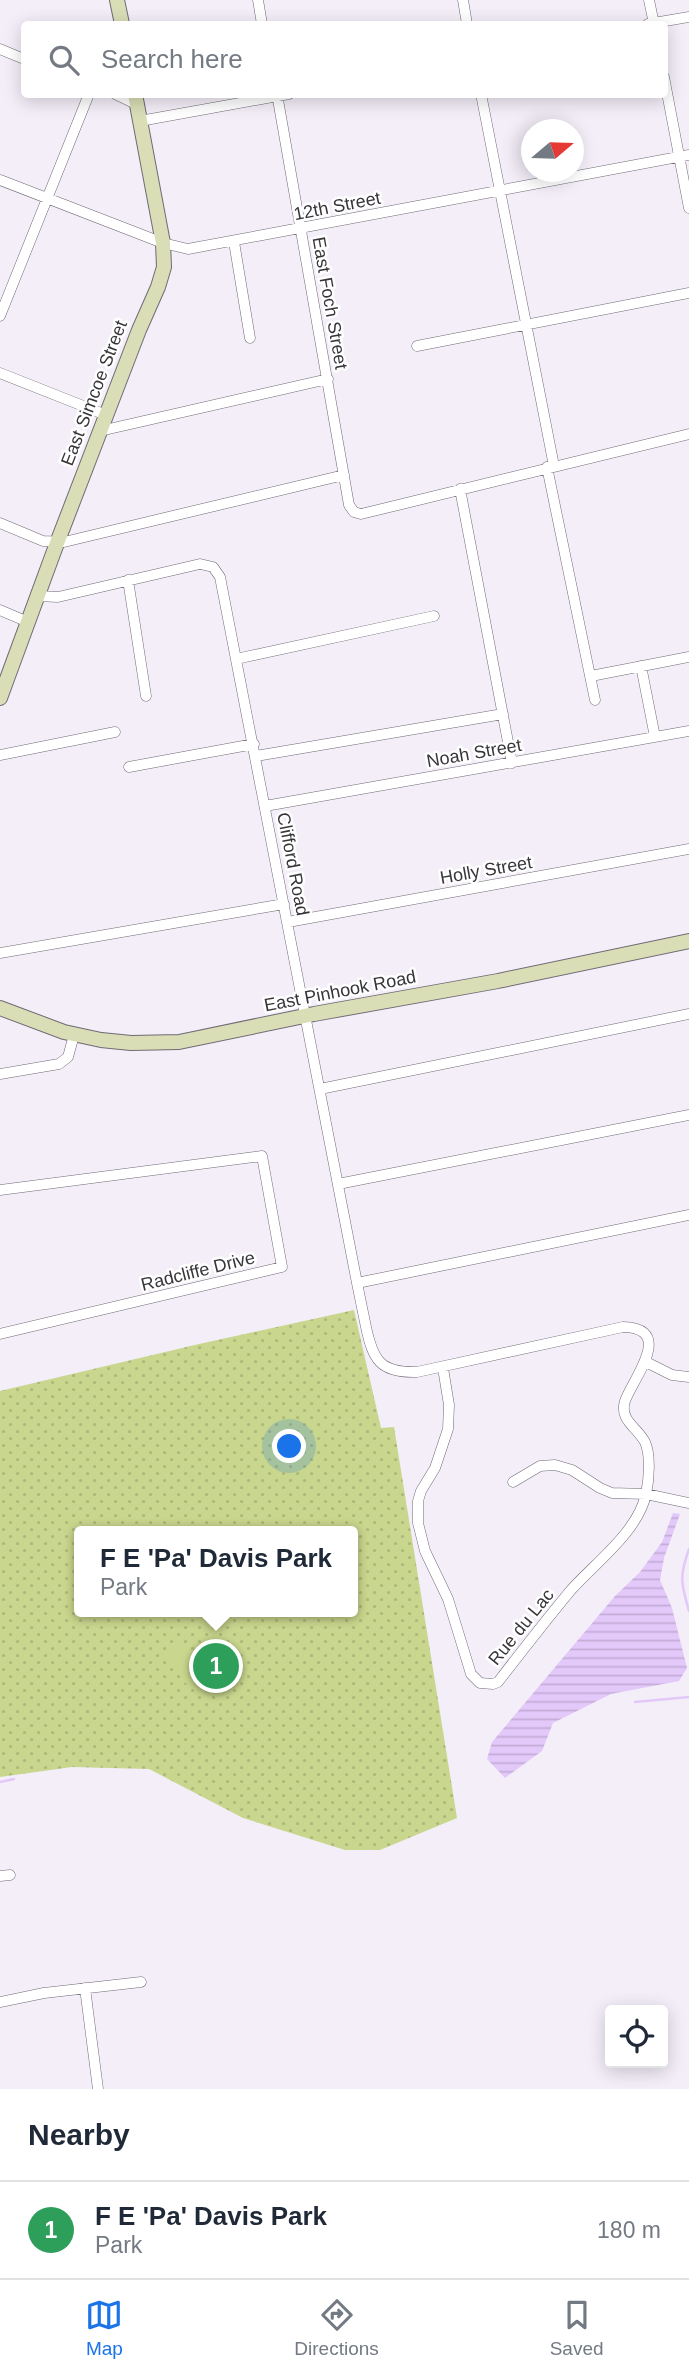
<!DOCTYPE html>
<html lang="en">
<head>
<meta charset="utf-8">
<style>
	body { margin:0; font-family:Arial,sans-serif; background:#f6f6f7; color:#1f2937 }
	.controls { position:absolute; right:21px; bottom:21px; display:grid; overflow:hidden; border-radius:7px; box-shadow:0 4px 18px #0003 }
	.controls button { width:63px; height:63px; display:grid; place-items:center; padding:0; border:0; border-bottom:2px solid #e0e1e3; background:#fff; color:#1f2937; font:35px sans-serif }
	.compass { position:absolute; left:521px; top:119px; width:63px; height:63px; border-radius:50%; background:#fff; box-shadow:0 4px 18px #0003; rotate:71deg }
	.you { position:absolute; left:290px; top:1447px; width:24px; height:24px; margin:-18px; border:5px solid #fff; border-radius:50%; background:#1a73e8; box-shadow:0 0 0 10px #1a73e833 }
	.badge { display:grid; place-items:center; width:46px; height:46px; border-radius:50%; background:#1a73e8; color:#fff; font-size:23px; font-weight:700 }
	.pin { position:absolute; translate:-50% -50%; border:4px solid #fff; box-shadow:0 2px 7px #0006 }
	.popup { position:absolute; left:74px; top:1526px; width:284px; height:91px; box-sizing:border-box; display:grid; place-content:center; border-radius:7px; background:#fff; filter:drop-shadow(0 2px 5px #0005); font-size:23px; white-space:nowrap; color:#747a83 }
	.popup b { font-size:26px; color:#1f2937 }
	.popup::after { content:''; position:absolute; left:50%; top:100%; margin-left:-14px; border:14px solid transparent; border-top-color:#fff }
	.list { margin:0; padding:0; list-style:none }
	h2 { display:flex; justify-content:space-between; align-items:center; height:91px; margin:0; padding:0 28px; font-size:30px }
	h2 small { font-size:23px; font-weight:400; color:#747a83 }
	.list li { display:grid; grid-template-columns:46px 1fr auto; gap:21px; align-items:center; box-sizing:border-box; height:98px; padding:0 28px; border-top:2px solid #e0e1e3 }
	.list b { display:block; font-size:26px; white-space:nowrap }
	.list p { margin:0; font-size:23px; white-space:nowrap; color:#747a83 }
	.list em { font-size:23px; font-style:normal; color:#747a83 }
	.icon { flex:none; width:38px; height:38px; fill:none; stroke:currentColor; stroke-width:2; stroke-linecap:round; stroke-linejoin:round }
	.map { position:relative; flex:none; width:689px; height:2089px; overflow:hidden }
	.search { position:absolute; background:#fff; box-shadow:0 4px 18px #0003; left:21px; right:21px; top:21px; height:77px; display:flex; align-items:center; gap:18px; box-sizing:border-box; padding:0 24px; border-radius:7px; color:#747a83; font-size:26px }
	.sheet { height:189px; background:#fff }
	nav { display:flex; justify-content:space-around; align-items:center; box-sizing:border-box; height:98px; border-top:2px solid #e0e1e3; background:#fff; font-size:19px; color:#747a83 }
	nav a { display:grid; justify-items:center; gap:4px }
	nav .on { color:#1a73e8 }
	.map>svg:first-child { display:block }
</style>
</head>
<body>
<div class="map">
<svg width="689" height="2089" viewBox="0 0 689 2089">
	<defs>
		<pattern id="green-dots" width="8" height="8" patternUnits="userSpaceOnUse" patternTransform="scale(1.75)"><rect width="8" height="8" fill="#c9d68d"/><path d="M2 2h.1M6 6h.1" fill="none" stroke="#adb87a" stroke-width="1.8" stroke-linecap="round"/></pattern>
		<pattern id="water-rules" width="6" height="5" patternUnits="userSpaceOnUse" patternTransform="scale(1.75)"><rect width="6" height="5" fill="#e3c8fa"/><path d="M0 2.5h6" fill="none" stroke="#c3acd7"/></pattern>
	</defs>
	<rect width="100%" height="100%" fill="#f4eef9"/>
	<path fill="url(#green-dots)" fill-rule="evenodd" d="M 354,1310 L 381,1428 L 394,1427 L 457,1818 L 380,1850 L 345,1850 L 243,1818 L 149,1769 L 72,1767 L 0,1777 L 0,1391 L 199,1344 ZM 80,1531 L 352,1531 L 352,1612 L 80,1612 Z"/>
	<path fill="#c9d68d" d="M 183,1641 L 204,1670 L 186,1684 L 165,1655 Z"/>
	<path fill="url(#water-rules)" d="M 673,1513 L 680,1514 L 664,1558 L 660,1580 L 672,1608 L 687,1668 L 679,1681 L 611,1694 L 553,1723 L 542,1751 L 505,1778 L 487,1759 L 492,1742 L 615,1596 L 640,1572 L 662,1542 Z"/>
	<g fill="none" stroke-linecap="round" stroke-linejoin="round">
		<path stroke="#e3c8fa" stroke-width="2.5" d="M 689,1549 C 679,1577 681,1583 689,1611
			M 635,1702 L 689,1697
			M 0,1782 L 14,1779"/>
		<defs>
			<path id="street" d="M 258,0 L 262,24
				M 463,0 L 467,24
				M 649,0 L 654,24
				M 648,24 L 689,17
				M 0,49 L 24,59
				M 664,77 L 689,208
				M 115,94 L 136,104
				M 277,94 L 349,505 L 354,512 L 361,514 L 689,434
				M 481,94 L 554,466
				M 140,121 L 289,94
				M 0,180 L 163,243 L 188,249 L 689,155
				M 234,242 L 250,338
				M 0,316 L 89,94
				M 417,346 L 689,293
				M 0,373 L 106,415
				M 100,431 L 328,379
				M 547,467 L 595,700
				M 460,489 L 512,763
				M 0,523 L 43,541 L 64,542 L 344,475
				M 128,580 L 146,696
				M 38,596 L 58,597 L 200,564 L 213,567 L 220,577 L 357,1283 C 360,1298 363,1313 366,1327 C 373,1360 380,1373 417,1372 L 623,1327 C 676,1328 632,1380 625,1401 C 619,1420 637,1427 645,1442 C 651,1455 649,1480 646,1494 C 638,1532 595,1563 571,1590 C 546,1620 522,1651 498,1682 L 493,1684 L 480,1683 L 471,1674 L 448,1599 L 425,1551 L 418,1523 L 418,1501 L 421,1491 L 435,1468 L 448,1429 L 449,1405 L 443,1368
				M 0,610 L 28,622
				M 236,659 L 434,616
				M 641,666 L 655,737
				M 591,676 L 689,657
				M 0,755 L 115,732
				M 256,756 L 503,714
				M 129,767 L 254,744
				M 265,806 L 689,731
				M 288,922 L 689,849
				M 0,953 L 284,904
				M 0,1074 L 59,1064 L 68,1057 L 74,1035
				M 320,1089 L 689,1014
				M 338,1184 L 689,1115
				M 0,1190 L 262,1156 L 282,1267 L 0,1334
				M 357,1283 L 689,1215
				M 646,1362 L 672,1375 L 689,1377
				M 513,1482 L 540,1466 L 555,1465 L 572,1470 L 600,1488 L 612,1493 L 646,1494 L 689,1503
				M 0,1876 L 10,1875
				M 85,1988 L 98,2089
				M 0,2002 L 44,1993 L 141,1982"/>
			<path id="secondary" d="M 117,0 L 122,24
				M 0,698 L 57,543 L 139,330 L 158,287 L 164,267 L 163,243 L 135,94
				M 0,1008 L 64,1032 L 101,1040 L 131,1043 L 179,1042 L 314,1014 L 498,981 L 689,941"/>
		</defs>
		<use href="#street" stroke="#6f6a74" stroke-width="11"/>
		<use href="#secondary" stroke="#6f6a74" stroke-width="16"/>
		<use href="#street" stroke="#fff" stroke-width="10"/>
		<use href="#secondary" stroke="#dadeb7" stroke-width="14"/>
	</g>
	<g text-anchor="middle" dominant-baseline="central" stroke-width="5" stroke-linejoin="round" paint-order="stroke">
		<g font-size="18" fill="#373539" stroke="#fefefe">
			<text transform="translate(337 206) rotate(-11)">12th Street</text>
			<text transform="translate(330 303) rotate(80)">East Foch Street</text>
			<text transform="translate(94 393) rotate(-69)">East Simcoe Street</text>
			<text transform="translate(474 753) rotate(-10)">Noah Street</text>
			<text transform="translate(293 864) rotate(79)">Clifford Road</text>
			<text transform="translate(486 870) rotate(-10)">Holly Street</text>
			<text transform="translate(340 991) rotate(-11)">East Pinhook Road</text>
			<text transform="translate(198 1271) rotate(-14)">Radcliffe Drive</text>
			<text transform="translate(521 1627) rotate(-51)">Rue du Lac</text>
		</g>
	</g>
</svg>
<div class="controls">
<button><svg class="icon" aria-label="locate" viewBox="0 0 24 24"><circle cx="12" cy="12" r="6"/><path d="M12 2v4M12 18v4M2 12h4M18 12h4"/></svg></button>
</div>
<svg class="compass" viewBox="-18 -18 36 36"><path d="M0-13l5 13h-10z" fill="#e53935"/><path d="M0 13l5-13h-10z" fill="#747a83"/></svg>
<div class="you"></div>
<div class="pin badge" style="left:216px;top:1666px;background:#2e9e5b">1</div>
<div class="popup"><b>F E 'Pa' Davis Park</b>Park</div>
<div class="search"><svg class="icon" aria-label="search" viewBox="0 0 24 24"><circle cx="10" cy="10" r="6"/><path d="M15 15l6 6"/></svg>Search here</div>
</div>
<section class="sheet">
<h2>Nearby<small></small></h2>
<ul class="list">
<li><span class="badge" style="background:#2e9e5b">1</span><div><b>F E 'Pa' Davis Park</b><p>Park</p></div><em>180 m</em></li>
</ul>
</section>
<nav>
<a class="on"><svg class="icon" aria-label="map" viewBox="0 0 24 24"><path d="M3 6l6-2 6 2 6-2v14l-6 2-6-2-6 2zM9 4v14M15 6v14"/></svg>Map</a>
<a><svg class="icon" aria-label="directions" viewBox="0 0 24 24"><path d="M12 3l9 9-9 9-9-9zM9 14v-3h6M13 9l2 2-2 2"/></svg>Directions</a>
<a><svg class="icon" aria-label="saved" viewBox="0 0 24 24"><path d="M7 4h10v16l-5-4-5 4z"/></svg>Saved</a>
</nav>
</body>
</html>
